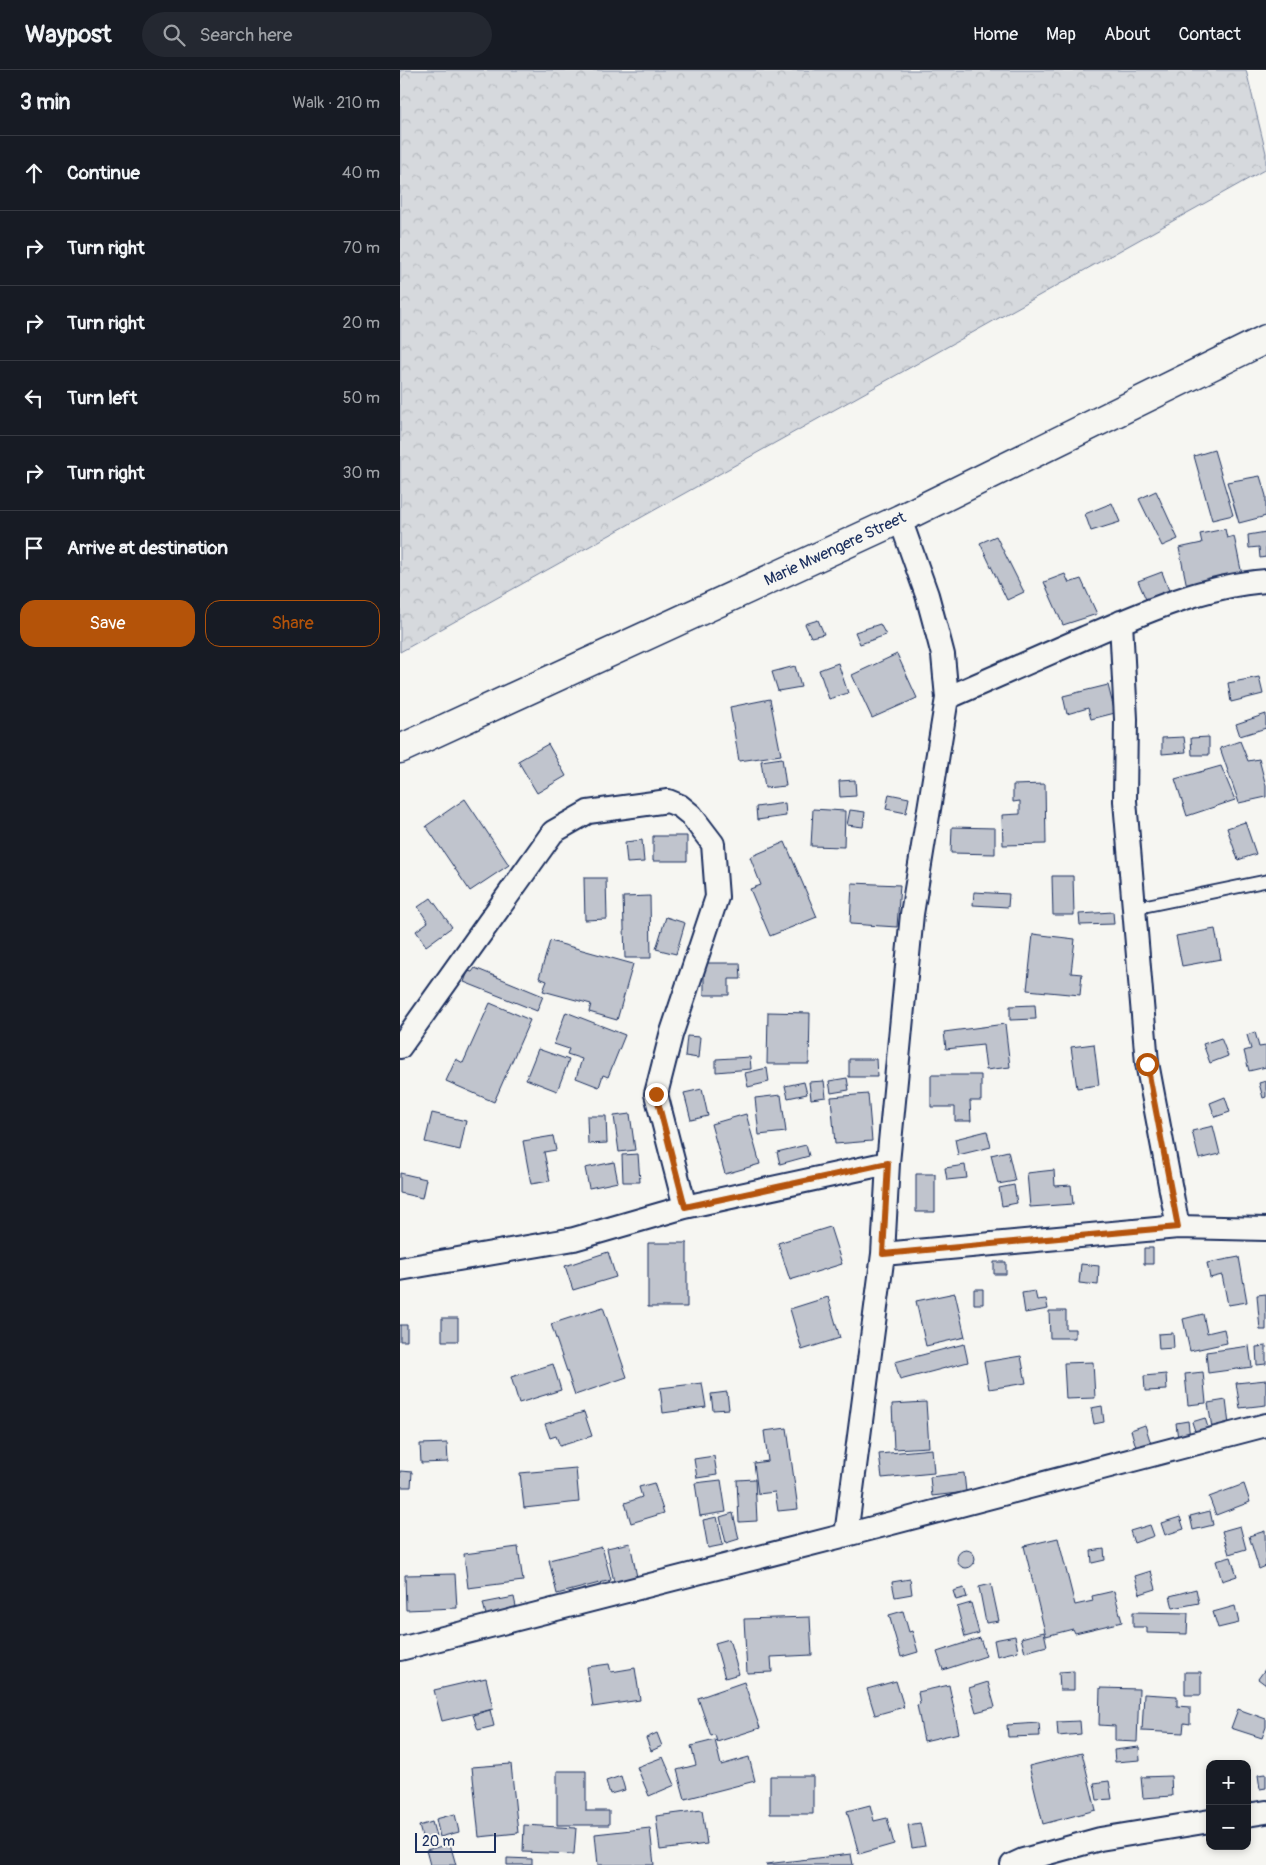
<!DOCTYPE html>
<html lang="en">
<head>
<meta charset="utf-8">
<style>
	body { margin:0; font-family:Pangolin,sans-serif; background:#242831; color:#f1f3f6 }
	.controls { position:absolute; right:15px; bottom:15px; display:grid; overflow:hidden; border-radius:10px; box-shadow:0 2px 8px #0003 }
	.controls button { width:45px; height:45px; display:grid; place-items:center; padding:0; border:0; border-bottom:1px solid #363941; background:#171b24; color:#f1f3f6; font:25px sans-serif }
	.scale { position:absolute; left:15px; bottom:12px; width:81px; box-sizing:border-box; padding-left:5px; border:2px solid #1b2f5e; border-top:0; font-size:14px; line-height:18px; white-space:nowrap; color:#1b2f5e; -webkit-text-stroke:4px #f6f6f2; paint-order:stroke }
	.stop { position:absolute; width:15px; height:15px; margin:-11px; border:4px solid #b45309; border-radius:50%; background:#fff }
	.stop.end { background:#b45309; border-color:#fff; box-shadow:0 1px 5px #0008 }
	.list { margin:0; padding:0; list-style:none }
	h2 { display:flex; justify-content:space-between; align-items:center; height:65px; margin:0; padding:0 20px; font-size:21px }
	h2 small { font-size:16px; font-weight:400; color:#9ea1a6 }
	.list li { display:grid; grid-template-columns:32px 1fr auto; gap:15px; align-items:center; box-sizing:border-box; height:75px; padding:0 20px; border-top:1px solid #363941 }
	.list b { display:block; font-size:19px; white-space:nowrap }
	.list em { font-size:16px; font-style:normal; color:#9ea1a6 }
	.actions { display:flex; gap:10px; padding:15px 20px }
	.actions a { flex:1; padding:11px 0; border:1px solid #b45309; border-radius:15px; text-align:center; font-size:18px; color:#b45309 }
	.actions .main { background:#b45309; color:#fff }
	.icon { flex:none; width:28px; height:28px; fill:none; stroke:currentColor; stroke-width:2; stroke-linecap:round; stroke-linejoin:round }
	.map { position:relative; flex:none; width:866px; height:1795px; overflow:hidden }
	header { display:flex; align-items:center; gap:30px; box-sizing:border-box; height:70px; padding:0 25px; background:#171b24; border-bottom:1px solid #363941 }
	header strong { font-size:24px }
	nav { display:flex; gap:28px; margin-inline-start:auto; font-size:18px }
	.search { width:350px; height:45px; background:#242831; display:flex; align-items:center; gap:12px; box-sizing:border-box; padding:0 18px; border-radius:28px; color:#9ea1a6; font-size:19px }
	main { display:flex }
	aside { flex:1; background:#171b24 }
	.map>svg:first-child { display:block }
</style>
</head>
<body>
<header>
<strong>Waypost</strong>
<div class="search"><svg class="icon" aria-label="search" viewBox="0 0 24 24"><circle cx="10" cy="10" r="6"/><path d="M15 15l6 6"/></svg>Search here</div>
<nav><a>Home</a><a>Map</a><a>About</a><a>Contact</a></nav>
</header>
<main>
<aside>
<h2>3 min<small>Walk · 210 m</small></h2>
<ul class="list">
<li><svg class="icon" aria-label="ahead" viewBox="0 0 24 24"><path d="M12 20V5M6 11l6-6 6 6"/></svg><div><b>Continue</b></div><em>40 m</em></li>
<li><svg class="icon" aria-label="right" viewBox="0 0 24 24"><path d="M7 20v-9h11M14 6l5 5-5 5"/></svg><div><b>Turn right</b></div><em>70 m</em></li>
<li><svg class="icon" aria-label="right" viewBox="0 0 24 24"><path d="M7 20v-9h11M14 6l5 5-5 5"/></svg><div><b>Turn right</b></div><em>20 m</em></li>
<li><svg class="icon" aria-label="left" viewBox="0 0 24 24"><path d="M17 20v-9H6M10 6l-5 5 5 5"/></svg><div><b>Turn left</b></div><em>50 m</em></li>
<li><svg class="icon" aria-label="right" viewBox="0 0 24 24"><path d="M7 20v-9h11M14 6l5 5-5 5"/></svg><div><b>Turn right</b></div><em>30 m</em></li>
<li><svg class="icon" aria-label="arrive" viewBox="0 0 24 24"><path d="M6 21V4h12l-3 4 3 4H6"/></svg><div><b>Arrive at destination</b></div></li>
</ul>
<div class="actions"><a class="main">Save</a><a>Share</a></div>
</aside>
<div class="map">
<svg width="866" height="1795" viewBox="0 0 866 1795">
	<defs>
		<pattern id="forest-crowns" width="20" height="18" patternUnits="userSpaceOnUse" patternTransform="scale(1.25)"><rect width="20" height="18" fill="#d6d9dd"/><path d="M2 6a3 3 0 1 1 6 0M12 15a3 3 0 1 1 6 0" fill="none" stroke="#b7bbc0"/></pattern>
	</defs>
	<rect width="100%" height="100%" fill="#f6f6f2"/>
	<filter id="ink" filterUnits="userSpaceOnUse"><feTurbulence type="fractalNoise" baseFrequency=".02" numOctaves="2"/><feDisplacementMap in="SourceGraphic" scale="10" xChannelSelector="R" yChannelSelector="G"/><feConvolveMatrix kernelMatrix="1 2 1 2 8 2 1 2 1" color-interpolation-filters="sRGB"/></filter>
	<g filter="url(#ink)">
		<path fill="url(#forest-crowns)" stroke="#78849e" d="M 0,0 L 846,0 L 866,83 L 866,99 L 0,582 Z"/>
		<path fill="#c0c4cd" stroke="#1b2f5e" d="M 814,380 L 833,445 L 812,450 L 794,386 Z
			M 860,406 L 866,426 L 866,446 L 839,453 L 827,412 Z
			M 756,421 L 778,469 L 762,476 L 739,429 Z
			M 712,433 L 720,452 L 691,461 L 685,444 Z
			M 825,459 L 827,468 L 834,466 L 842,505 L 787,517 L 779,478 L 802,473 L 800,464 Z
			M 866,462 L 866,487 L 860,488 L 859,477 L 849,478 L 848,465 Z
			M 596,466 L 624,522 L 607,530 L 580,473 Z
			M 762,502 L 771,526 L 748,534 L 738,511 Z
			M 665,504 L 669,513 L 681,509 L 697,544 L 663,555 L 644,512 Z
			M 418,550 L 424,564 L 411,567 L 405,554 Z
			M 480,554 L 486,565 L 460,574 L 455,562 Z
			M 497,584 L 517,628 L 472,648 L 452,605 Z
			M 438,593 L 448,623 L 429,629 L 419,600 Z
			M 395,596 L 401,617 L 378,621 L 372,602 Z
			M 859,607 L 863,624 L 831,632 L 828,613 Z
			M 708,615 L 715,643 L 691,649 L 688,638 L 667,644 L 663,626 Z
			M 370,629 L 381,685 L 339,691 L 330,637 Z
			M 866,644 L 866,658 L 840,666 L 836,654 Z
			M 784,667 L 786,682 L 762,684 L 762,668 Z
			M 809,667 L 809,685 L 792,685 L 791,668 Z
			M 840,671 L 848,691 L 859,689 L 866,716 L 866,727 L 839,733 L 820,678 Z
			M 148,674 L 166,706 L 137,723 L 118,691 Z
			M 382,688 L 386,716 L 365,718 L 361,691 Z
			M 821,696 L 835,730 L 787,746 L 775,709 Z
			M 455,710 L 456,726 L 440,727 L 439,711 Z
			M 645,714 L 646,774 L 603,775 L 602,745 L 620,744 L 620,731 L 613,732 L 613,715 Z
			M 489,724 L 509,728 L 506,743 L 486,739 Z
			M 65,729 L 109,795 L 70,821 L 26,756 Z
			M 385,733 L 386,746 L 357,750 L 356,737 Z
			M 413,739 L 445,741 L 444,777 L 411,776 Z
			M 450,740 L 465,742 L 463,757 L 447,755 Z
			M 845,752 L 856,784 L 838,790 L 827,758 Z
			M 552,757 L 595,758 L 595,784 L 551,783 Z
			M 253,766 L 287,766 L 287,791 L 253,791 Z
			M 242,770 L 244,792 L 227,793 L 225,772 Z
			M 385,772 L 417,847 L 370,866 L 350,819 L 361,815 L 350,787 Z
			M 652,806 L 673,806 L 674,845 L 653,845 Z
			M 184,808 L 206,808 L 207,849 L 185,850 Z
			M 452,813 L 500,815 L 497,857 L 450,854 Z
			M 574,822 L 609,824 L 608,837 L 573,835 Z
			M 250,826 L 251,888 L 225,888 L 223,827 Z
			M 31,828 L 52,857 L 26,876 L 16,861 L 28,852 L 18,837 Z
			M 713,842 L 714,854 L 680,855 L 679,844 Z
			M 266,847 L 285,853 L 276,884 L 256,879 Z
			M 815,859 L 821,889 L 782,896 L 776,866 Z
			M 633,864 L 675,869 L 671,903 L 682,904 L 680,925 L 627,920 Z
			M 150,871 L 233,894 L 217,950 L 189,942 L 191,934 L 143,921 L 147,911 L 139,908 Z
			M 304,893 L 340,893 L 341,909 L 329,909 L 329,925 L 304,925 Z
			M 75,898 L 143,926 L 137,941 L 64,912 L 68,901 L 72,902 Z
			M 90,933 L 130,950 L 94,1032 L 46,1011 L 56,989 L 63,993 Z
			M 635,935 L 636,949 L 610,950 L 610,936 Z
			M 166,942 L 225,965 L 208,1007 L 203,1005 L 199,1017 L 176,1008 L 182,989 L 167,984 L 169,979 L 154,974 Z
			M 368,942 L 410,943 L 409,994 L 367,994 Z
			M 605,954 L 610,997 L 586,1000 L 583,975 L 546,979 L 544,962 Z
			M 855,962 L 859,977 L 866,976 L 866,997 L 849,1001 L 844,981 L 851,979 L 847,965 Z
			M 287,966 L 300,967 L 298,988 L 285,986 Z
			M 821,968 L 828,986 L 810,993 L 803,974 Z
			M 694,974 L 699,1015 L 677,1018 L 671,977 Z
			M 138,979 L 169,990 L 157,1021 L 126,1009 Z
			M 350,987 L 351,999 L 316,1002 L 316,989 Z
			M 449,989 L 476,989 L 477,1007 L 449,1007 Z
			M 367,998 L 369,1012 L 348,1017 L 345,1003 Z
			M 531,1005 L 581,1005 L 581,1031 L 570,1031 L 571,1051 L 555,1051 L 555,1037 L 531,1037 Z
			M 447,1008 L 449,1020 L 431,1023 L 429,1011 Z
			M 424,1011 L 426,1027 L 411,1029 L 409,1012 Z
			M 866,1011 L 866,1027 L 863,1028 L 859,1013 Z
			M 404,1012 L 407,1024 L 388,1028 L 385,1016 Z
			M 302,1019 L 308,1046 L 291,1050 L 284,1023 Z
			M 468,1024 L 472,1071 L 435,1074 L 431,1027 Z
			M 381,1025 L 386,1062 L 359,1065 L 355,1028 Z
			M 825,1027 L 830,1042 L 815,1047 L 810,1033 Z
			M 32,1043 L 66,1051 L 60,1080 L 25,1072 Z
			M 230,1044 L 235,1080 L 219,1082 L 214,1046 Z
			M 346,1044 L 360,1094 L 325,1104 L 311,1054 Z
			M 187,1046 L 206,1046 L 207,1073 L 188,1074 Z
			M 813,1056 L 820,1084 L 799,1089 L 792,1061 Z
			M 587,1061 L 591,1077 L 558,1085 L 555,1069 Z
			M 153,1066 L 156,1080 L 144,1082 L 150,1111 L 131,1114 L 123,1071 Z
			M 406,1075 L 409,1086 L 380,1094 L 377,1082 Z
			M 608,1081 L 615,1111 L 598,1114 L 591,1085 Z
			M 238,1084 L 240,1112 L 223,1112 L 222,1085 Z
			M 214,1092 L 218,1112 L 189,1118 L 185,1098 Z
			M 565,1095 L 567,1108 L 547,1110 L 545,1098 Z
			M 654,1100 L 655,1116 L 671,1115 L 673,1134 L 630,1137 L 627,1103 Z
			M 0,1103 L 26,1109 L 22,1128 L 0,1123 Z
			M 516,1104 L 535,1104 L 535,1142 L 516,1142 Z
			M 614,1115 L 617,1133 L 602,1136 L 599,1118 Z
			M 430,1157 L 442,1194 L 390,1210 L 378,1173 Z
			M 248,1173 L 287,1173 L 287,1237 L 248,1237 Z
			M 744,1178 L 753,1178 L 753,1194 L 744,1194 Z
			M 208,1182 L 216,1207 L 173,1220 L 165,1196 Z
			M 839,1187 L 847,1232 L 828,1235 L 822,1205 L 810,1208 L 807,1193 Z
			M 594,1192 L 606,1192 L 606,1204 L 594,1204 Z
			M 681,1194 L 699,1196 L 698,1215 L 679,1213 Z
			M 574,1219 L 583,1219 L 583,1234 L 574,1234 Z
			M 635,1221 L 637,1230 L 646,1229 L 648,1239 L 625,1243 L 622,1223 Z
			M 555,1223 L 565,1267 L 526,1276 L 516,1231 Z
			M 866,1224 L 866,1260 L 860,1260 L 857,1225 Z
			M 428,1227 L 440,1268 L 402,1280 L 390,1239 Z
			M 203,1237 L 227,1307 L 175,1325 L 151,1254 Z
			M 649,1241 L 666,1241 L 666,1259 L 675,1259 L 675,1268 L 650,1268 Z
			M 803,1244 L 807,1263 L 824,1259 L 827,1273 L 790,1281 L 783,1249 Z
			M 42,1248 L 58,1248 L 58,1271 L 42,1271 Z
			M 0,1255 L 7,1255 L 7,1271 L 0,1271 Z
			M 773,1263 L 774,1278 L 759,1279 L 758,1264 Z
			M 564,1274 L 568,1292 L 500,1310 L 495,1292 Z
			M 849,1276 L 852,1297 L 808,1303 L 806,1282 Z
			M 866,1276 L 866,1294 L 857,1295 L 856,1277 Z
			M 621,1286 L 626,1313 L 589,1319 L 584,1292 Z
			M 693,1292 L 695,1328 L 666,1329 L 664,1293 Z
			M 153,1294 L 161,1320 L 119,1333 L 111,1307 Z
			M 803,1302 L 806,1333 L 788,1335 L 785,1304 Z
			M 766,1304 L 767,1320 L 745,1321 L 744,1306 Z
			M 866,1310 L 866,1335 L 840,1338 L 836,1313 Z
			M 302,1313 L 306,1337 L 263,1343 L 260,1318 Z
			M 327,1322 L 329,1339 L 313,1340 L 311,1324 Z
			M 826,1330 L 829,1355 L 812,1358 L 808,1333 Z
			M 526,1332 L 529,1377 L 494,1379 L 492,1334 Z
			M 702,1336 L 704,1352 L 694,1354 L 691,1338 Z
			M 184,1342 L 192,1366 L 160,1376 L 156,1366 L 150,1368 L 145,1354 Z
			M 805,1348 L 810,1364 L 797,1367 L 792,1352 Z
			M 788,1351 L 790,1368 L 778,1369 L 776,1353 Z
			M 745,1355 L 753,1380 L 738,1384 L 731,1360 Z
			M 387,1358 L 398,1439 L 378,1441 L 375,1422 L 358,1424 L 354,1393 L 368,1391 L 364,1361 Z
			M 47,1373 L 48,1392 L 21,1393 L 20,1374 Z
			M 532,1379 L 534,1403 L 482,1408 L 479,1384 Z
			M 314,1386 L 317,1405 L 297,1408 L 294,1389 Z
			M 176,1398 L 179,1432 L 124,1438 L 120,1403 Z
			M 0,1401 L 12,1402 L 11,1417 L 0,1417 Z
			M 564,1403 L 566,1422 L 532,1426 L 530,1407 Z
			M 355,1409 L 357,1451 L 339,1452 L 337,1410 Z
			M 321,1410 L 326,1442 L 300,1446 L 295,1413 Z
			M 254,1413 L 264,1443 L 231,1453 L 225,1433 L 242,1427 L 239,1417 Z
			M 844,1414 L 850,1432 L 816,1445 L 809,1427 Z
			M 810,1441 L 813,1455 L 793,1460 L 790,1446 Z
			M 333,1443 L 339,1469 L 326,1473 L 320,1447 Z
			M 317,1447 L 323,1475 L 308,1478 L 303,1450 Z
			M 780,1447 L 784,1459 L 765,1465 L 761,1453 Z
			M 750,1455 L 754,1466 L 734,1473 L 730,1461 Z
			M 840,1456 L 846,1479 L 829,1484 L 822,1461 Z
			M 865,1461 L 866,1496 L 859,1499 L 849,1466 Z
			M 658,1468 L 675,1535 L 693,1531 L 692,1526 L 714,1521 L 722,1552 L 675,1563 L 673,1559 L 646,1566 L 624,1476 Z
			M 230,1473 L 237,1507 L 214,1512 L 207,1478 Z
			M 118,1477 L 123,1511 L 68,1518 L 64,1484 Z
			M 202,1477 L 211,1510 L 157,1524 L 149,1490 Z
			M 704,1479 L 705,1490 L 692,1493 L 691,1481 Z
			M557 1489a9 9 0 1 1 18 0a9 9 0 1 1-18 0Z
			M 831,1487 L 837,1506 L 822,1511 L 816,1491 Z
			M 751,1501 L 756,1519 L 740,1524 L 735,1506 Z
			M 55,1504 L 57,1538 L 6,1540 L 5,1505 Z
			M 510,1509 L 512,1524 L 495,1527 L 492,1512 Z
			M 591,1514 L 599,1551 L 586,1553 L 579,1517 Z
			M 564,1518 L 567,1527 L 556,1530 L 553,1521 Z
			M 796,1519 L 799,1533 L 773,1538 L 770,1526 Z
			M 114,1527 L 118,1546 L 88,1553 L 83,1533 Z
			M 571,1533 L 579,1563 L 565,1567 L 557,1537 Z
			M 835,1536 L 839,1553 L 818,1558 L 813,1542 Z
			M 503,1541 L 509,1562 L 512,1561 L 518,1582 L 501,1587 L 489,1545 Z
			M 733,1542 L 788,1543 L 787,1564 L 747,1563 L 747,1557 L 733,1557 Z
			M 410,1547 L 412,1585 L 371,1587 L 372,1602 L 347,1603 L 344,1549 Z
			M 644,1562 L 647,1576 L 625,1582 L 621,1568 Z
			M 615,1566 L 618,1581 L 597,1586 L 594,1570 Z
			M 580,1568 L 586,1586 L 543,1600 L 537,1582 Z
			M 329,1569 L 339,1604 L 325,1608 L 315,1573 Z
			M 209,1594 L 211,1602 L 235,1598 L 240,1630 L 193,1637 L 187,1597 Z
			M 866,1598 L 866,1615 L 858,1609 Z
			M 674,1601 L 674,1620 L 660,1620 L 659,1602 Z
			M 785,1602 L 801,1602 L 801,1625 L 785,1625 Z
			M 86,1608 L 93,1639 L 42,1651 L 34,1620 Z
			M 496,1611 L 504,1637 L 475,1645 L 467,1619 Z
			M 344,1612 L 360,1658 L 317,1672 L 315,1665 L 311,1666 L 298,1628 Z
			M 588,1612 L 595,1637 L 576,1642 L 569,1618 Z
			M 549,1615 L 559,1663 L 524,1671 L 517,1635 L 520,1634 L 518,1622 Z
			M 700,1618 L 739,1619 L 737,1672 L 715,1671 L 715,1656 L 699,1655 Z
			M 744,1624 L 777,1626 L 777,1636 L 790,1637 L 790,1654 L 784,1653 L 783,1663 L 742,1661 Z
			M 838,1639 L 866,1649 L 866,1657 L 862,1668 L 831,1658 Z
			M 90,1640 L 94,1656 L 78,1660 L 73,1645 Z
			M 680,1651 L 681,1664 L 658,1666 L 657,1652 Z
			M 639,1653 L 640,1666 L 608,1667 L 607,1655 Z
			M 257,1663 L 262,1676 L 251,1681 L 246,1668 Z
			M 315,1670 L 321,1695 L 349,1687 L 355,1711 L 285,1729 L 277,1700 L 296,1695 L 291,1676 Z
			M 739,1677 L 740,1690 L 715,1692 L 714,1680 Z
			M 682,1683 L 696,1740 L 643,1754 L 629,1696 Z
			M 263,1687 L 275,1715 L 249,1726 L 237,1697 Z
			M 111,1694 L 118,1763 L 79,1767 L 72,1697 Z
			M 157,1701 L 186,1701 L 186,1741 L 209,1741 L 209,1755 L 157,1755 Z
			M 866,1704 L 866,1718 L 860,1719 L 858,1705 Z
			M 221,1706 L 225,1720 L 210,1724 L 206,1711 Z
			M 370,1706 L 413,1706 L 413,1744 L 370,1744 Z
			M 771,1706 L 772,1726 L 743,1728 L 741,1707 Z
			M 709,1711 L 712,1729 L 697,1730 L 694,1713 Z
			M 470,1735 L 474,1751 L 487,1748 L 494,1774 L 459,1784 L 447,1741 Z
			M 302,1740 L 307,1774 L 260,1780 L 256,1746 Z
			M 55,1744 L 59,1762 L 40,1767 L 36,1749 Z
			M 32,1752 L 36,1766 L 23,1770 L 19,1756 Z
			M 520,1753 L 525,1776 L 512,1778 L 508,1755 Z
			M 124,1755 L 176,1758 L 174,1784 L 123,1782 Z
			M 250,1758 L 254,1795 L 198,1795 L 195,1764 Z
			M 50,1774 L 56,1795 L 30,1795 L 26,1780 Z
			M 451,1784 L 453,1795 L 366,1795 L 366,1794 Z
			M 107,1788 L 132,1789 L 132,1795 L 107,1795 Z"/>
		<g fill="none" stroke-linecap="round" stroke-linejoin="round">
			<defs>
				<path id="lane" d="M 735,838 L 866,811"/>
				<path id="street" d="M 721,552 L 726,649 L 725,731 L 747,993 L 778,1157
					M 547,628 C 593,608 639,588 684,568 C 742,543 802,516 866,511
					M 0,977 L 153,762 L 188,742 L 268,731 L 280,736 L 291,745 L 313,774 L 317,827 L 271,965 L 256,1024 L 285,1137
					M 483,1184 L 778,1157 L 866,1159
					M 0,1199 L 174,1169 L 285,1137 L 488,1093
					M 446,1465 L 483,1184 L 488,1093 L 512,844 L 547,628 L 543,585 L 537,562 L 527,525 L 500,449
					M 0,1579 L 446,1465 L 866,1355
					M 847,1745 L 866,1742
					M 612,1795 L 623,1790 L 700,1769 L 810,1751"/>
				<path id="secondary" d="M 0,679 L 500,449 L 866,269"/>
			</defs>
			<use href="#lane" stroke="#1b2f5e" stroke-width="15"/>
			<use href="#street" stroke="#1b2f5e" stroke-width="26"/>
			<use href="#secondary" stroke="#1b2f5e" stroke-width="31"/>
			<use href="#lane" stroke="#f6f6f2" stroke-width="11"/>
			<use href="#street" stroke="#f6f6f2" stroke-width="22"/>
			<use href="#secondary" stroke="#f6f6f2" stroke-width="28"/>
		</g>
	</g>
	<g fill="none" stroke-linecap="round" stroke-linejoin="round" filter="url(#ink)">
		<path stroke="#b45309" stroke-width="6" d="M 256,1024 L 285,1137 L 488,1093 L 483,1184 L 778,1157 L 747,994"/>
	</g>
	<g text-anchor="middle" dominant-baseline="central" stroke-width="4" stroke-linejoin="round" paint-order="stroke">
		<g font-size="16" fill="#1b2f5e" stroke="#f6f6f2">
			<text transform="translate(435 479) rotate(-25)">Marie Mwengere Street</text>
		</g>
	</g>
</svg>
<div class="controls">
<button>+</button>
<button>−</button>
</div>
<div class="scale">20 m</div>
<div class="stop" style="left:747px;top:994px"></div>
<div class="stop end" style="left:256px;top:1024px"></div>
</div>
</main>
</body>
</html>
